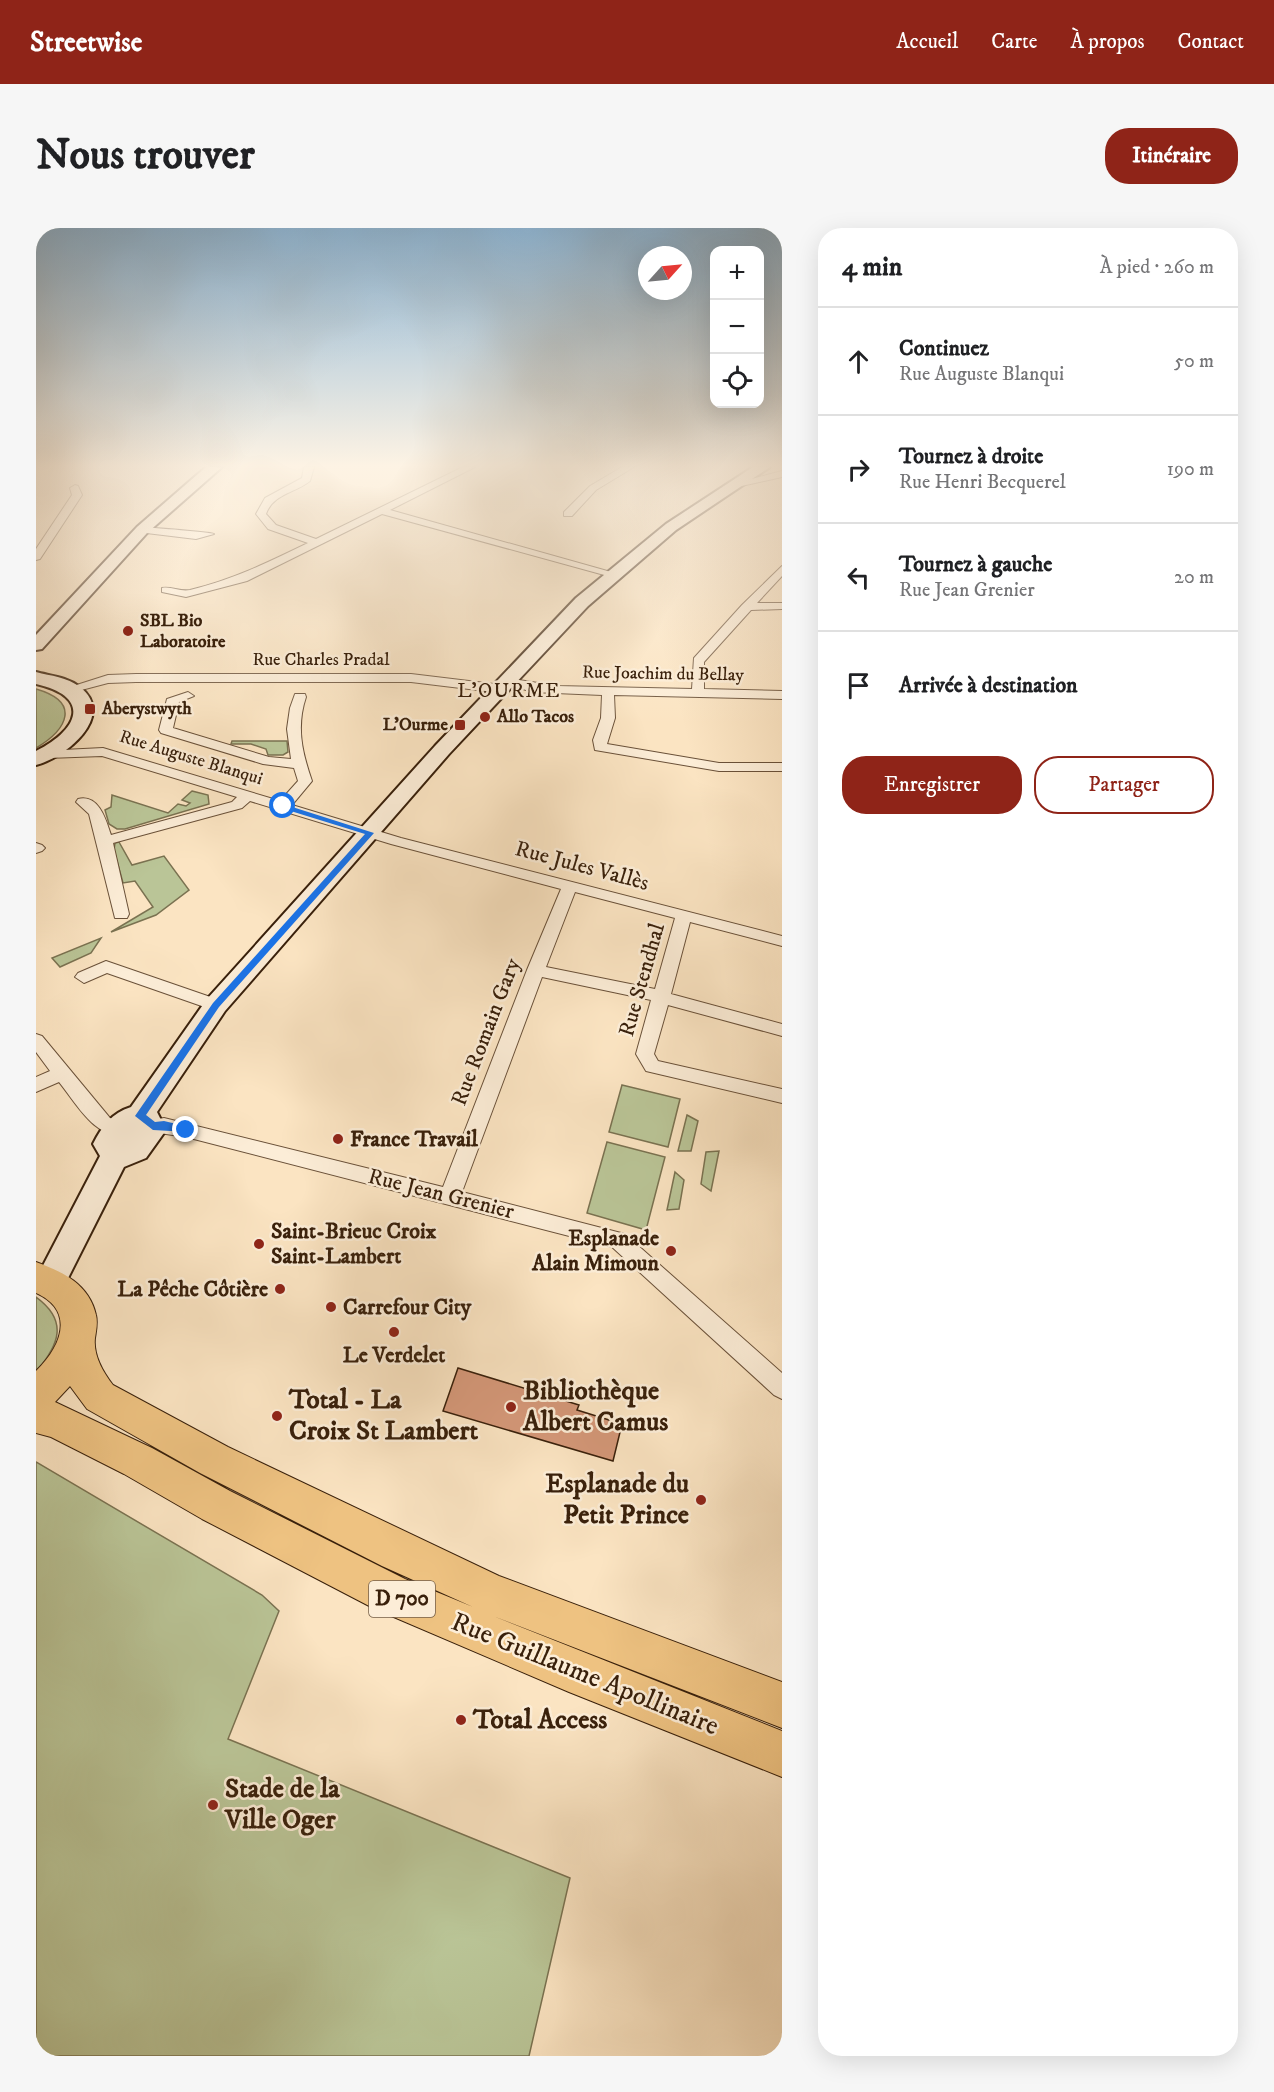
<!DOCTYPE html>
<html lang="fr">
<head>
<meta charset="utf-8">
<style>
	body { margin:0; font-family:"IM FELL DW Pica",serif; background:#f6f6f6; color:#202124 }
	.controls { position:absolute; right:18px; top:18px; display:grid; overflow:hidden; border-radius:12px; box-shadow:0 6px 24px #0002 }
	.controls button { width:54px; height:54px; display:grid; place-items:center; padding:0; border:0; border-bottom:2px solid #e0e0e0; background:#fff; color:#202124; font:30px sans-serif }
	.compass { position:absolute; left:602px; top:18px; width:54px; height:54px; border-radius:50%; background:#fff; box-shadow:0 6px 24px #0002; rotate:63deg }
	.stop { position:absolute; width:18px; height:18px; margin:-14px; border:4px solid #1a73e8; border-radius:50%; background:#fff }
	.stop.end { background:#1a73e8; border-color:#fff; box-shadow:0 2px 6px #0008 }
	.list { margin:0; padding:0; list-style:none }
	h2 { display:flex; justify-content:space-between; align-items:center; height:78px; margin:0; padding:0 24px; font-size:26px }
	h2 small { font-size:20px; font-weight:400; color:#757577 }
	.list li { display:grid; grid-template-columns:39px 1fr auto; gap:18px; align-items:center; box-sizing:border-box; height:108px; padding:0 24px; border-top:2px solid #e0e0e0 }
	.list b { display:block; font-size:22px; white-space:nowrap }
	.list p { margin:0; font-size:20px; white-space:nowrap; color:#757577 }
	.list em { font-size:20px; font-style:normal; color:#757577 }
	.actions { display:flex; gap:12px; padding:18px 24px }
	.actions a { flex:1; padding:14px 0; border:2px solid #8f2418; border-radius:24px; text-align:center; font-size:21px; color:#8f2418 }
	.actions .main { background:#8f2418; color:#fff }
	.icon { flex:none; width:33px; height:33px; fill:none; stroke:currentColor; stroke-width:2; stroke-linecap:round; stroke-linejoin:round }
	.map { position:relative; flex:none; width:746px; height:1828px; overflow:hidden; border-radius:24px }
	header { display:flex; align-items:center; gap:36px; box-sizing:border-box; height:84px; padding:0 30px; background:#8f2418; color:#fff }
	header strong { font-size:28px }
	nav { display:flex; gap:33px; margin-inline-start:auto; font-size:21px }
	.intro { display:flex; align-items:center; justify-content:space-between; box-sizing:border-box; height:144px; padding:0 36px }
	h1 { margin:0; font-size:42px }
	.button { padding:15px 27px; border-radius:24px; background:#8f2418; color:#fff; font-size:21px; font-weight:700 }
	main { display:flex; gap:36px; padding:0 36px }
	aside { flex:1; background:#fff; border-radius:24px; box-shadow:0 6px 24px #0002 }
	.map>svg:first-child { display:block }
</style>
</head>
<body>
<header>
<strong>Streetwise</strong>
<nav><a>Accueil</a><a>Carte</a><a>À propos</a><a>Contact</a></nav>
</header>
<div class="intro"><h1>Nous trouver</h1><a class="button">Itinéraire</a></div>
<main>
<div class="map">
<svg width="746" height="1828" viewBox="0 0 746 1828">
	<rect width="100%" height="100%" fill="#fbe4c2"/>
	<filter id="stains"><feTurbulence type="fractalNoise" baseFrequency=".00333" numOctaves="4"/><feColorMatrix values="0 0 0 0 .2 0 0 0 0 .09 0 0 0 0 .02 0 0 0 .5 -.17"/></filter>
	<radialGradient id="worn" r=".72"><stop offset=".6" stop-color="#630" stop-opacity="0"/><stop offset="1" stop-color="#630" stop-opacity=".3"/></radialGradient>
	<path fill="#bac597" stroke="#7a7251" stroke-width="1.5" d="M 0,461 C 45,474 32,501 0,520 Z
		M 196,513 L 251,513 L 252,524 L 247,527 L 232,527 L 230,521 L 215,516 L 195,516 Z
		M 156,563 L 172,567 L 173,576 L 89,601 L 81,601 L 73,596 L 69,582 L 75,579 L 76,567 L 132,585 L 142,576 L 150,578 L 154,575 L 146,572 Z
		M 83,614 L 96,637 L 128,628 L 153,662 L 120,687 L 75,704 L 117,679 L 99,653 L 87,655 L 78,622 L 79,615 Z
		M 65,710 L 55,725 L 24,739 L 16,730 Z
		M 586,857 L 644,871 L 632,919 L 573,904 Z
		M 651,887 L 662,893 L 655,923 L 642,923 Z
		M 571,914 L 629,929 L 610,1002 L 551,985 Z
		M 683,923 L 675,963 L 665,956 L 670,924 Z
		M 639,944 L 648,952 L 643,981 L 631,982 Z
		M 0,1069 C 33,1093 23,1117 0,1144 Z
		M 0,1234 L 226,1367 L 243,1383 L 192,1511 L 534,1650 L 493,1828 L 0,1828 Z"/>
	<path fill="#d59879" stroke="#39200b" stroke-width="1.5" d="M 422,1140 L 543,1177 L 541,1182 L 586,1196 L 577,1233 L 407,1183 Z"/>
	<g fill="none" stroke-linecap="round" stroke-linejoin="round">
		<defs>
			<path id="minor" d="M 268,239 L 278,239 L 274,253 C 259,265 237,266 230,286 L 240,297 L 280,311 L 427,239 L 439,239 L 354,282 L 582,346 L 572,348 L 346,286 L 211,353 L 150,369 L 126,364 L 126,360 C 135,358 144,364 154,362 C 196,352 233,334 272,315 L 232,301 L 220,286 L 229,270 L 266,250 Z
				M 586,239 L 598,239 L 560,262 L 536,288 L 528,288 L 528,284 L 554,258 Z
				M 746,243 L 746,249 L 701,259 L 696,256 Z
				M 39,257 L 42,258 L 46,267 L 4,331 L 0,332 L 0,321 L 36,267 L 34,260 Z
				M 106,299 C 117,300 175,304 178,306 L 160,311 L 102,304 L 101,302 Z
				M 746,338 L 746,348 L 721,375 L 746,375 L 746,381 L 715,382 L 668,434 L 668,461 L 746,463 L 746,471 L 578,467 L 579,490 L 571,516 L 683,535 L 746,535 L 746,543 L 683,543 L 559,522 L 557,512 L 565,490 L 566,467 L 496,464 L 465,454 L 471,450 L 521,458 L 656,461 L 658,430 L 706,377 Z
				M 100,446 L 375,446 L 466,457 L 472,461 L 466,465 L 375,454 L 100,454 L 72,455 L 34,465 L 28,461 L 72,447 Z
				M 152,464 L 158,468 L 143,474 L 137,500 L 233,529 L 255,531 L 251,501 L 254,480 L 259,466 L 269,466 L 270,469 C 260,499 266,524 276,553 L 256,577 L 365,610 L 746,708 L 746,718 L 654,694 L 635,766 L 746,796 L 746,808 L 632,777 L 618,826 L 622,833 L 746,861 L 746,875 L 610,843 L 600,826 L 615,772 L 506,749 L 426,964 L 589,1006 L 746,1145 L 746,1171 L 738,1167 L 576,1019 L 150,909 L 110,903 L 107,898 L 110,893 L 128,890 L 407,959 L 491,742 L 525,661 L 355,616 L 214,573 L 206,580 L 77,615 L 93,686 L 91,690 L 79,690 L 53,586 L 40,574 L 42,571 C 63,566 70,592 75,607 L 196,574 L 201,569 L 66,528 L 12,530 L 7,529 L 7,523 L 67,520 L 244,573 L 262,553 L 258,540 L 227,536 L 125,505 L 123,502 L 131,471 ZM 539,664 L 639,690 L 619,761 L 510,739 Z
				M 0,615 L 6,617 L 9,620 L 6,623 L 0,625 Z
				M 70,733 L 186,773 L 189,777 L 180,783 L 71,745 L 48,755 L 39,749 L 42,745 Z
				M 0,806 L 6,808 L 74,890 L 89,895 L 92,900 L 89,905 C 60,914 39,873 23,854 L 0,864 L 0,849 L 14,843 L 0,824 Z"/>
			<path id="secondary" d="M 170,239 L 186,239 L 111,305 L 6,421 L 0,422 L 0,407 L 101,299 Z
				M 717,239 L 734,239 L 640,302 L 552,378 L 413,526 L 189,783 L 121,884 L 130,902 L 110,930 L 88,939 L 26,1062 L 15,1066 L 4,1062 L 0,1051 L 64,928 L 57,916 C 66,898 76,885 95,879 L 171,771 L 399,518 L 540,370 L 630,296 Z
				M 0,444 C 15,448 31,449 44,459 C 81,488 29,530 0,537 L 0,523 C 42,502 57,469 0,456 Z"/>
			<path id="primary" d="M 0,1034 C 27,1044 53,1056 60,1087 C 62,1095 60,1103 59,1110 C 57,1127 67,1144 77,1157 L 192,1219 L 463,1348 L 746,1454 L 746,1500 L 457,1388 L 746,1503 L 746,1549 L 533,1464 L 339,1381 L 166,1291 L 88,1246 L 15,1209 L 0,1205 L 0,1143 C 25,1119 40,1083 0,1065 ZM 34,1158 L 51,1181 L 164,1245 L 346,1338 L 437,1379 L 369,1351 L 194,1263 L 116,1220 L 19,1174 Z"/>
		</defs>
		<use href="#minor" stroke="#6a5139" stroke-width="2"/>
		<use href="#secondary" stroke="#39200b" stroke-width="4"/>
		<use href="#primary" stroke="#39200b" stroke-width="2"/>
		<use href="#minor" fill="#fcedd7" fill-rule="evenodd"/>
		<use href="#secondary" fill="#fcedd7" fill-rule="evenodd"/>
		<use href="#primary" fill="#eec281" fill-rule="evenodd"/>
	</g>
	<linearGradient id="sky" x2="0" y2="1"><stop stop-color="#8db7d8"/><stop offset="0.48" stop-color="#fdf3e4"/><stop offset="1" stop-color="#fdf3e4" stop-opacity="0"/></linearGradient>
	<rect width="746" height="495" fill="url(#sky)"/>
	<path fill="#1a73e8" d="M 247,576 L 338,605 L 183,779 L 110,887 L 119,894 L 128,893 L 153,899 L 153,904 L 117,902 L 99,888 L 177,775 L 329,606 L 245,580 Z"/>
	<g fill="#8f2418" stroke="#fcedd7" stroke-width="2">
		<circle cx="92" cy="403" r="6"/>
		<rect x="48" y="475" width="12" height="12" rx="3"/>
		<circle cx="449" cy="489" r="6"/>
		<rect x="418" y="491" width="12" height="12" rx="3"/>
		<circle cx="302" cy="911" r="6"/>
		<circle cx="223" cy="1016" r="6"/>
		<circle cx="635" cy="1023" r="6"/>
		<circle cx="244" cy="1061" r="6"/>
		<circle cx="295" cy="1079" r="6"/>
		<circle cx="358" cy="1104" r="6"/>
		<circle cx="475" cy="1179" r="6"/>
		<circle cx="241" cy="1188" r="6"/>
		<circle cx="665" cy="1272" r="6"/>
		<circle cx="425" cy="1492" r="6"/>
		<circle cx="177" cy="1577" r="6"/>
	</g>
	<g text-anchor="middle" dominant-baseline="central" stroke-width="5" stroke-linejoin="round" paint-order="stroke">
		<g font-size="18" font-weight="bold" fill="#39200b" stroke="#fcedd7" text-anchor="start">
			<text x="104" y="393">SBL Bio<tspan x="104" dy="21">Laboratoire</tspan></text>
			<text x="66" y="481">Aberystwyth</text>
			<text x="461" y="489">Allo Tacos</text>
			<text x="412" y="497" text-anchor="end">L'Ourme</text>
		</g>
		<g font-size="18" fill="#39200b" stroke="#fcedd7">
			<text x="285" y="432">Rue Charles Pradal</text>
			<text transform="translate(627 446) rotate(1)">Rue Joachim du Bellay</text>
			<text transform="translate(155 530) rotate(17)">Rue Auguste Blanqui</text>
		</g>
		<g font-size="20" letter-spacing="1.5" fill="#39200b" stroke="#fcedd7">
			<text x="473" y="463">L'OURME</text>
		</g>
		<rect fill="#fcedd7" stroke="#745e48" stroke-width="1.5" x="333" y="1353" width="66" height="36" rx="4.5"/>
		<g font-size="21" font-weight="bold" fill="#39200b">
			<text x="366" y="1371">D 700</text>
		</g>
		<g font-size="22" fill="#39200b" stroke="#fcedd7">
			<text transform="translate(546 638) rotate(15)">Rue Jules Vallès</text>
			<text transform="translate(606 752) rotate(-74)">Rue Stendhal</text>
			<text transform="translate(450 804) rotate(-69)">Rue Romain Gary</text>
			<text transform="translate(405 966) rotate(14)">Rue Jean Grenier</text>
		</g>
		<g font-size="22" font-weight="bold" fill="#39200b" stroke="#fcedd7" text-anchor="start">
			<text x="314" y="911">France Travail</text>
			<text x="235" y="1003">Saint-Brieuc Croix<tspan x="235" dy="25">Saint-Lambert</tspan></text>
			<text x="623" y="1010" text-anchor="end">Esplanade<tspan x="623" dy="25">Alain Mimoun</tspan></text>
			<text x="232" y="1061" text-anchor="end">La Pêche Côtière</text>
			<text x="307" y="1079">Carrefour City</text>
			<text x="358" y="1127" text-anchor="middle">Le Verdelet</text>
		</g>
		<g font-size="27" font-weight="bold" fill="#39200b" stroke="#fcedd7" text-anchor="start">
			<text x="487" y="1163">Bibliothèque<tspan x="487" dy="31">Albert Camus</tspan></text>
			<text x="253" y="1172">Total - La<tspan x="253" dy="31">Croix St Lambert</tspan></text>
			<text x="653" y="1256" text-anchor="end">Esplanade du<tspan x="653" dy="31">Petit Prince</tspan></text>
			<text x="437" y="1492">Total Access</text>
			<text x="189" y="1561">Stade de la<tspan x="189" dy="31">Ville Oger</tspan></text>
		</g>
		<g font-size="27" fill="#39200b" stroke="#fcedd7">
			<text transform="translate(549 1446) rotate(22)">Rue Guillaume Apollinaire</text>
		</g>
	</g>
	<rect width="100%" height="100%" filter="url(#stains)"/>
	<rect width="100%" height="100%" fill="url(#worn)"/>
</svg>
<div class="controls">
<button>+</button>
<button>−</button>
<button><svg class="icon" aria-label="locate" viewBox="0 0 24 24"><circle cx="12" cy="12" r="6"/><path d="M12 2v4M12 18v4M2 12h4M18 12h4"/></svg></button>
</div>
<svg class="compass" viewBox="-18 -18 36 36"><path d="M0-13l5 13h-10z" fill="#e53935"/><path d="M0 13l5-13h-10z" fill="#757577"/></svg>
<div class="stop" style="left:247px;top:578px"></div>
<div class="stop end" style="left:150px;top:902px"></div>
</div>
<aside>
<h2>4 min<small>À pied · 260 m</small></h2>
<ul class="list">
<li><svg class="icon" aria-label="ahead" viewBox="0 0 24 24"><path d="M12 20V5M6 11l6-6 6 6"/></svg><div><b>Continuez</b><p>Rue Auguste Blanqui</p></div><em>50 m</em></li>
<li><svg class="icon" aria-label="right" viewBox="0 0 24 24"><path d="M7 20v-9h11M14 6l5 5-5 5"/></svg><div><b>Tournez à droite</b><p>Rue Henri Becquerel</p></div><em>190 m</em></li>
<li><svg class="icon" aria-label="left" viewBox="0 0 24 24"><path d="M17 20v-9H6M10 6l-5 5 5 5"/></svg><div><b>Tournez à gauche</b><p>Rue Jean Grenier</p></div><em>20 m</em></li>
<li><svg class="icon" aria-label="arrive" viewBox="0 0 24 24"><path d="M6 21V4h12l-3 4 3 4H6"/></svg><div><b>Arrivée à destination</b></div></li>
</ul>
<div class="actions"><a class="main">Enregistrer</a><a>Partager</a></div>
</aside>
</main>
</body>
</html>
